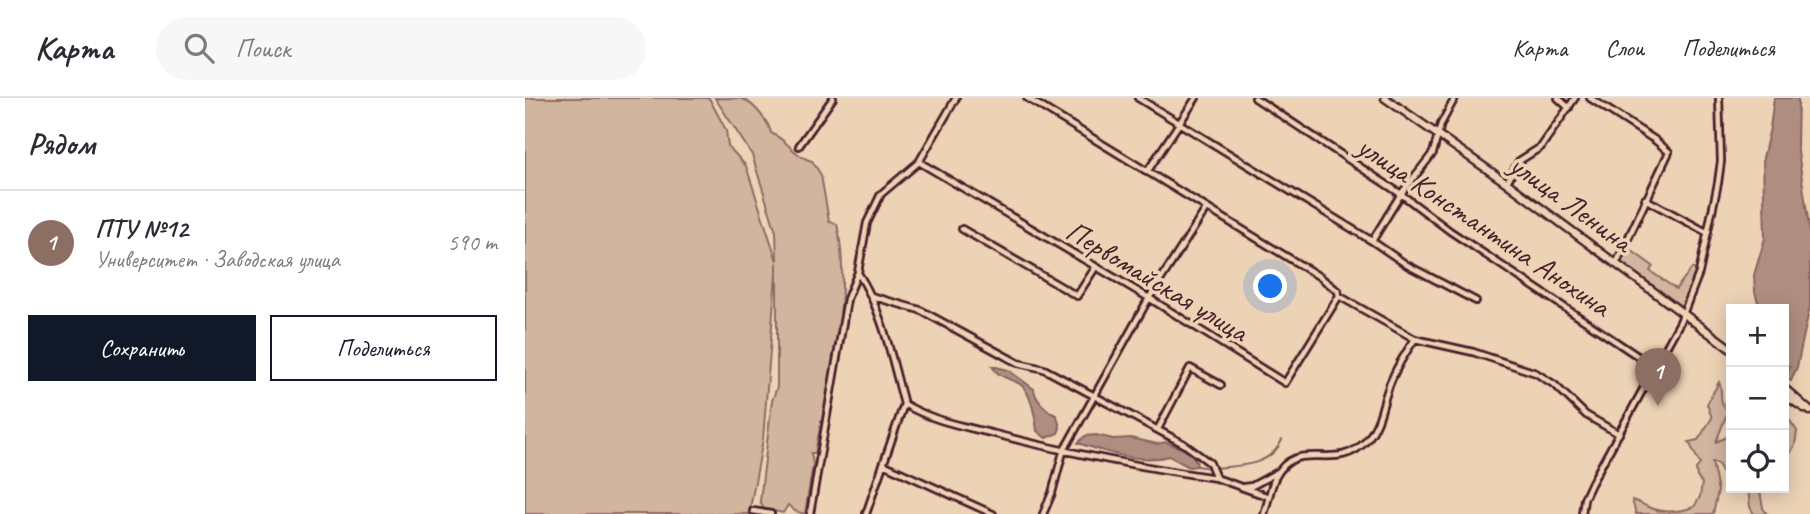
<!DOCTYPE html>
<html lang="ru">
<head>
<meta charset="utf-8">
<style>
	body { margin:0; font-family:Caveat,sans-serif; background:#f7f7f7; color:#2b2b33 }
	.controls { position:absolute; right:21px; bottom:21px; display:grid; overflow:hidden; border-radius:0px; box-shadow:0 4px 18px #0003 }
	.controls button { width:63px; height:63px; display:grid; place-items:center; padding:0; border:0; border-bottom:2px solid #e1e1e2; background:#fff; color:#2b2b33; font:35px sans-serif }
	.you { position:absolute; left:746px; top:189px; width:24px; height:24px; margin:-18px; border:5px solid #fff; border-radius:50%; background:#1a73e8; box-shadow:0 0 0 10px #1a73e833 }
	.badge { display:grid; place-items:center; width:46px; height:46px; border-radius:50%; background:#111827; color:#fff; font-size:23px; font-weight:700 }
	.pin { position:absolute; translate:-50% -58px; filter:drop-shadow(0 2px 4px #0008) }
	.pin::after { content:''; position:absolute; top:37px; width:24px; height:21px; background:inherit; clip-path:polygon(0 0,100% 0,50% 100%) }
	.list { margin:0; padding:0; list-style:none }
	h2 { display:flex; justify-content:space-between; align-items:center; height:91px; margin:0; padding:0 28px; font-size:30px }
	h2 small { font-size:23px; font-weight:400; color:#7c7c81 }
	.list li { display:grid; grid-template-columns:46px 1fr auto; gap:21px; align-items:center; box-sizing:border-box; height:105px; padding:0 28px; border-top:2px solid #e1e1e2 }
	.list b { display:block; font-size:26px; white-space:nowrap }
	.list p { margin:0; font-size:23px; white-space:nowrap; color:#7c7c81 }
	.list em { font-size:23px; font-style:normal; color:#7c7c81 }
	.actions { display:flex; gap:14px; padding:21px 28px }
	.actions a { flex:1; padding:16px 0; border:2px solid #111827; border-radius:0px; text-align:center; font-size:24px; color:#111827 }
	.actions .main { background:#111827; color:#fff }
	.icon { flex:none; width:38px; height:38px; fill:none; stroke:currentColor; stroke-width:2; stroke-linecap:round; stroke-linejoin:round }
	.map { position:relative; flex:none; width:1285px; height:416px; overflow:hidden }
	header { display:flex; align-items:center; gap:42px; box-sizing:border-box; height:98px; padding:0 35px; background:#fff; border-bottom:2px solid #e1e1e2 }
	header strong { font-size:33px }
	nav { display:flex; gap:38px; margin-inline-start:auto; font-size:24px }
	.search { width:490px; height:63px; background:#f7f7f7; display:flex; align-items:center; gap:18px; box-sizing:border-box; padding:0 24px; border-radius:38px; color:#7c7c81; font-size:26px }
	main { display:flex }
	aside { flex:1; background:#fff }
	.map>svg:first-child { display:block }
</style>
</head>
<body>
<header>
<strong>Карта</strong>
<div class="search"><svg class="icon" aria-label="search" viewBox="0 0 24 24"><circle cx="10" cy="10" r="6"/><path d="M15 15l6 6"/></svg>Поиск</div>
<nav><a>Карта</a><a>Слои</a><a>Поделиться</a></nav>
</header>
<main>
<aside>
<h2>Рядом<small></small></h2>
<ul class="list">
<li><span class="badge" style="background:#8d6e63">1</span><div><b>ПТУ №12</b><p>Университет · Заводская улица</p></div><em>590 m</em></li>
</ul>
<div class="actions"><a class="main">Сохранить</a><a>Поделиться</a></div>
</aside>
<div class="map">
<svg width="1285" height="416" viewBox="0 0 1285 416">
	<rect width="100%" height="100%" fill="#edd3b5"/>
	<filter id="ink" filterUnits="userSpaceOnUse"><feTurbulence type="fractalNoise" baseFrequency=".0143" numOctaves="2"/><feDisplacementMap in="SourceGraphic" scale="14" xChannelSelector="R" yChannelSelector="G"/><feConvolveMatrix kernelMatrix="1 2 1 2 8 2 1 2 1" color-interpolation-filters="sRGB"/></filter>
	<g filter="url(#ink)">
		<path fill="#d2b59f" stroke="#8e6a65" stroke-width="2" d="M 0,0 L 184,0 L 201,32 L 203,48 L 221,68 L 252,163 L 251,134 L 227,57 L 190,0 C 198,0 210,0 218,1 C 229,6 244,24 246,35 C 263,42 270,59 287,63 L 296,77 L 304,123 L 312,126 C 328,199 304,283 290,355 L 286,355 L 288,366 L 280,416 L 270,413 L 263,407 L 258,415 L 239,411 L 235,403 L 247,303 L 252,289 L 252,164 L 238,341 L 224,416 L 0,416 Z
			M 1099,150 L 1103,150 L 1128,168 L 1125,173 L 1151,191 L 1167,170 L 1174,175 L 1158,216 L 1090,167 Z
			M 1194,284 C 1199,296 1192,304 1203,313 L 1191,344 L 1206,337 L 1206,382 L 1200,380 L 1193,366 L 1187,364 L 1193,393 L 1188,416 L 1111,416 L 1107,402 C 1114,404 1117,406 1123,409 C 1138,416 1154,414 1169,409 L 1175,399 L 1177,385 L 1172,379 L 1171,371 L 1175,366 L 1164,344 L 1173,342 L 1187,320 L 1182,306 Z
			M 1259,318 L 1263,320 L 1272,333 L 1270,347 L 1259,366 Z
			M 1223,390 L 1238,390 L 1235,393 L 1238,410 L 1242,416 L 1229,416 L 1225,409 Z"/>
		<path fill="#af8e81" stroke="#87625f" stroke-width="2" d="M 1249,0 L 1273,0 L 1272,47 L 1285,135 L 1285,208 L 1272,269 L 1266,283 L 1260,280 L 1265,269 L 1259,265 L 1259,211 L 1235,211 L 1230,194 L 1229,177 L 1240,140 L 1238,60 L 1245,30 Z
			M 467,268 L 483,272 L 509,291 C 510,302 522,313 532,318 L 535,330 L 533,335 L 521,340 L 512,333 C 511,321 506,294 495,286 C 485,280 473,280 467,268 Z
			M 571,337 L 588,341 L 606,340 L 632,346 L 641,344 L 665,354 L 671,363 L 672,368 L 664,369 L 644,358 C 616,366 580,354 553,345 L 560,338 Z"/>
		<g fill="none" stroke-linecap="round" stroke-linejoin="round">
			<path stroke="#87625f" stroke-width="2" d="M 672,368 L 685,370
				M 690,370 C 716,367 745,369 757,342"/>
			<defs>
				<path id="minor" d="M 502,0 L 795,179 L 813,193 L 814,198 L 890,241 L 948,254 L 1011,275 L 1030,287 L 1061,317 L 1094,336
					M 613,0 L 847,143 L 882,167 L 951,203
					M 730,0 L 876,96 L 925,133 L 1129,269
					M 1033,0 L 1044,10
					M 1065,0 L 1130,42 L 1144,54 L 1091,166
					M 274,48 L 308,0
					M 394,64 L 624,200 L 760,285 L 814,198
					M 622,74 L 671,0
					M 982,84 L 994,63 L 1016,49 L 1050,0
					M 1120,101 L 1183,135
					M 437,131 L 552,198 L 570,170
					M 847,143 L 876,96 L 908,55 L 916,26 L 930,0
					M 333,175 C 358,213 367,262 379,306
					M 346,198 L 395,212 L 493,265 L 519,271 L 659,346 L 685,365 L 691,380 L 744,399
					M 379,306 C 408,323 438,328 470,336 C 543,355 616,369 691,380
					M 633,331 L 665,270 L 696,287
					M 358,366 L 468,416
					M 719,389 L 727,388 L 753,374
					M 228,413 L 246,416
					M 285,416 L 322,201 L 333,174 L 342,125 L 356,96 L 394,64 L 431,0
					M 341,416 L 379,306
					M 518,416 L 527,395 L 538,354 L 624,200 L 681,111
					M 739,416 C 743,405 745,391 750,380 C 773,336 810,378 842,342 C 857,324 857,303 866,283 C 872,268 881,254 890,241
					M 1057,416 L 1059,401 L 1066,386 L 1155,224 L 1174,175 L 1193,85 L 1196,63 L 1194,0"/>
				<path id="major" d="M 860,0 L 982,85 L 1206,251
					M 1259,290 L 1285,313
					M 1259,297 L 1279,310"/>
			</defs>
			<use href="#minor" stroke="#4a1f2b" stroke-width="10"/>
			<use href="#major" stroke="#4a1f2b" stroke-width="11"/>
			<use href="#minor" stroke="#edd3b5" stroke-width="4.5"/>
			<use href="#major" stroke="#edd3b5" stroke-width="6"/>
		</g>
	</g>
	<g text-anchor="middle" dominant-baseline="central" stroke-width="7" stroke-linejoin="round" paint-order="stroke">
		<g font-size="30" fill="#4a1f2b" stroke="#edd3b5">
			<text transform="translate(1046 105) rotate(36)">улица Ленина</text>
			<text transform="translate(959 128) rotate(34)">улица Константина Анохина</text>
			<text transform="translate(632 183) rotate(31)">Первомайская улица</text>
		</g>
	</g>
</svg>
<div class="controls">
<button>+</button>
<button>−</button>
<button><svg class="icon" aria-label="locate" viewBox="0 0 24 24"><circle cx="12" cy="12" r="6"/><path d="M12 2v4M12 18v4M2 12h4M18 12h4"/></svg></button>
</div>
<div class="you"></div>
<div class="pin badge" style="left:1133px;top:308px;background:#8d6e63">1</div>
</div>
</main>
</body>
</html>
